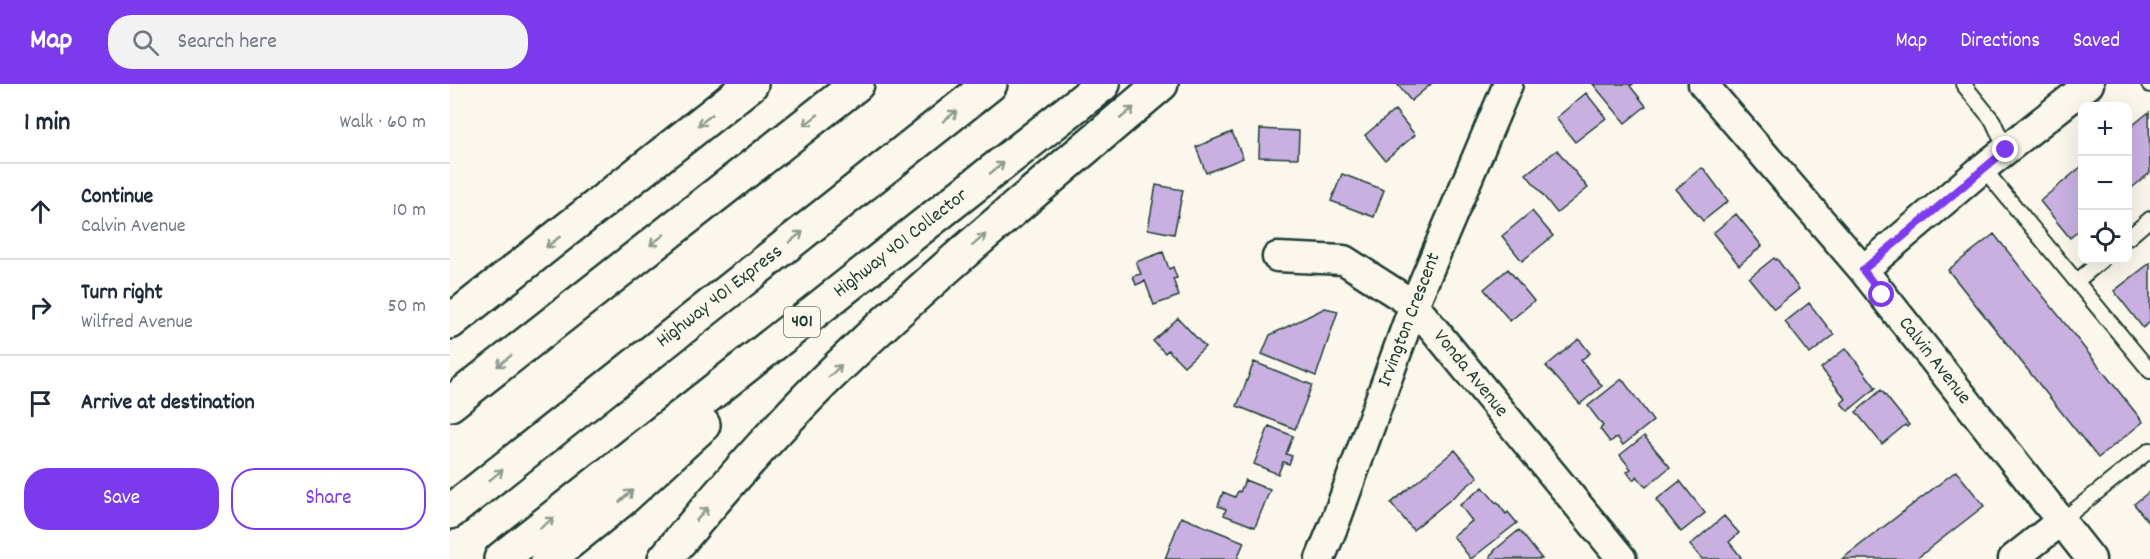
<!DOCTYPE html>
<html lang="en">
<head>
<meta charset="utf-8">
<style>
	body { margin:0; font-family:Dekko,sans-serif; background:#f2f2f3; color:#1f2937 }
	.controls { position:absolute; right:18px; top:18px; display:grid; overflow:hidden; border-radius:12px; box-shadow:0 6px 24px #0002 }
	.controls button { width:54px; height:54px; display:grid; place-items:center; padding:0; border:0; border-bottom:2px solid #e0e1e3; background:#fff; color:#1f2937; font:30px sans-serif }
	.stop { position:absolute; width:18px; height:18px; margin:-14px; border:4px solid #7c3aed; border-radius:50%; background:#fff }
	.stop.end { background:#7c3aed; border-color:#fff; box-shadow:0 2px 6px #0008 }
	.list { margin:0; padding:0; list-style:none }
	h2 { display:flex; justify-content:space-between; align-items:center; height:78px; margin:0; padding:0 24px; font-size:26px }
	h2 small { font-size:20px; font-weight:400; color:#747a83 }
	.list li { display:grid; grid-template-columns:39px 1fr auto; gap:18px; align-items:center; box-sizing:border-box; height:96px; padding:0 24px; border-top:2px solid #e0e1e3 }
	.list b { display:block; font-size:22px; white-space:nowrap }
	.list p { margin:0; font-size:20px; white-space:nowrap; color:#747a83 }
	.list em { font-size:20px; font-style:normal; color:#747a83 }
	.actions { display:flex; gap:12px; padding:18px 24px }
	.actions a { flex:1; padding:14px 0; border:2px solid #7c3aed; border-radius:24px; text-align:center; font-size:21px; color:#7c3aed }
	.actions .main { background:#7c3aed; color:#fff }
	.icon { flex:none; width:33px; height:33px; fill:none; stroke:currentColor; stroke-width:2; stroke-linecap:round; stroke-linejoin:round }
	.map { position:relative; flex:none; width:1700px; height:475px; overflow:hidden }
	header { display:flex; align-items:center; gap:36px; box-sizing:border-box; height:84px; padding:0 30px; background:#7c3aed; color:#fff }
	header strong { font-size:28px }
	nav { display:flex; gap:33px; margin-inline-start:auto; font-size:21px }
	.search { width:420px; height:54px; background:#f2f2f3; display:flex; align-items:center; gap:15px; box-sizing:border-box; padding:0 21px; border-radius:24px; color:#747a83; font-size:22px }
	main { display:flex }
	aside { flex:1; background:#fff }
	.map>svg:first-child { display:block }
</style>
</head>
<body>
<header>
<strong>Map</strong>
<div class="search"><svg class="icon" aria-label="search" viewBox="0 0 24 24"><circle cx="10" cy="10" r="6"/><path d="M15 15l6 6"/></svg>Search here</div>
<nav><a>Map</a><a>Directions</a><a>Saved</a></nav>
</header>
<main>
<aside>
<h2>1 min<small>Walk · 60 m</small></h2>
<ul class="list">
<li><svg class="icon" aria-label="ahead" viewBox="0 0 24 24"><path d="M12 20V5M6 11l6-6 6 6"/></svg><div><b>Continue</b><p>Calvin Avenue</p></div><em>10 m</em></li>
<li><svg class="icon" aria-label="right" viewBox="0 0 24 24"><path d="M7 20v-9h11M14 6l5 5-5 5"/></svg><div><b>Turn right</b><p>Wilfred Avenue</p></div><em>50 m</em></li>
<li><svg class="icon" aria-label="arrive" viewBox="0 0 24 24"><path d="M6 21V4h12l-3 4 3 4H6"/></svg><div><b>Arrive at destination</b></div></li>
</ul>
<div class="actions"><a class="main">Save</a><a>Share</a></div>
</aside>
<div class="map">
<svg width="1700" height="475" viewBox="0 0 1700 475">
	<rect width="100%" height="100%" fill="#fbf7ec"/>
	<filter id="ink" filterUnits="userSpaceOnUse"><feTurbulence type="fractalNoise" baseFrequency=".0167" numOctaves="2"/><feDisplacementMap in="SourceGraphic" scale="12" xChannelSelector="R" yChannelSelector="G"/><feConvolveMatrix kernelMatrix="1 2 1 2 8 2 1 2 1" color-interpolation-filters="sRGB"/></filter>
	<g filter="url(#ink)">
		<path fill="#c8b1e0" stroke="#1f3d34" stroke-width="1.5" d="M 947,0 L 981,0 L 961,17 Z
			M 1143,0 L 1183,0 L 1180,2 L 1196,22 L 1175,39 Z
			M 1136,9 L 1156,34 L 1125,58 L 1106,34 Z
			M 945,26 L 965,51 L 935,76 L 915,51 Z
			M 1699,28 L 1700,89 L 1678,107 L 1678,45 Z
			M 810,45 L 849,47 L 848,74 L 809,73 Z
			M 782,48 L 793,74 L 756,89 L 746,63 Z
			M 1107,66 L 1138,104 L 1107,129 L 1076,90 Z
			M 1632,82 L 1632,144 L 1620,154 L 1590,117 Z
			M 1251,84 L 1254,85 L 1278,117 L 1253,137 L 1226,105 Z
			M 892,90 L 934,106 L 924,133 L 881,117 Z
			M 706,101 L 733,106 L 724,150 L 698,145 Z
			M 1082,127 L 1103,152 L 1072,177 L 1052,152 Z
			M 1286,130 L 1312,162 L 1289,181 L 1263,149 Z
			M 1544,150 L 1693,338 L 1648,374 L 1498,186 Z
			M 713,168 L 719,185 L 723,183 L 727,194 L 723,195 L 729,212 L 704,221 L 695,197 L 686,201 L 683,192 L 691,190 L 686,178 Z
			M 1324,174 L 1326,176 L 1327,175 L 1349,205 L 1324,225 L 1299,194 Z
			M 1700,179 L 1700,238 L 1693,244 L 1664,207 Z
			M 1058,185 L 1084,217 L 1060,237 L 1034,205 Z
			M 1359,219 L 1384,251 L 1360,270 L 1335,238 Z
			M 875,224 L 888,227 L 866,292 L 812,270 L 820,251 Z
			M 728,234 L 755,263 L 734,282 L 718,266 L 715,269 L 703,257 Z
			M 1129,255 L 1140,269 L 1131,276 L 1152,302 L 1130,320 L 1096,282 Z
			M 1396,264 L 1426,304 L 1398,327 L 1391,319 L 1396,315 L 1371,284 Z
			M 804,278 L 862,301 L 845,345 L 787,322 Z
			M 1172,295 L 1203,337 L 1173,361 L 1167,353 L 1160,358 L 1150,345 L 1153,342 L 1138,322 Z
			M 1431,306 L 1459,341 L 1457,343 L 1455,341 L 1432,360 L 1406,328 Z
			M 819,342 L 843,352 L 836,370 L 842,372 L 839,380 L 833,378 L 828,390 L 804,380 Z
			M 1194,352 L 1220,383 L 1196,403 L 1187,392 L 1183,396 L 1177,388 L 1181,385 L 1170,371 Z
			M 1005,366 L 1028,393 L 963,446 L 941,419 Z
			M 1506,387 L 1534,422 L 1466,475 L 1392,475 Z
			M 795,396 L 820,406 L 805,443 L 774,431 L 776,425 L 768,422 L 773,408 L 785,413 L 788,407 L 790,408 Z
			M 1230,397 L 1255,429 L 1231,448 L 1206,416 Z
			M 1033,403 L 1046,419 L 1047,418 L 1056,430 L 1058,428 L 1067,439 L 1021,475 L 1003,452 L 1022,437 L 1010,421 Z
			M 1700,407 L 1700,440 L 1684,420 Z
			M 1274,432 L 1289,449 L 1279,458 L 1291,473 L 1289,475 L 1252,475 L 1240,461 Z
			M 731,433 L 794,458 L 787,475 L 715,475 Z
			M 1069,446 L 1092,475 L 1042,475 L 1040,472 L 1046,465 Z"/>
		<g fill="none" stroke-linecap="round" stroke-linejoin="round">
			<defs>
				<path id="lane" d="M 1513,0 L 1543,37 L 1556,66
					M 1699,0 L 1700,1
					M 1533,84 L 1700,287
					M 1678,154 L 1700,135
					M 1627,197 L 1652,176
					M 1611,437 L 1700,366"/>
				<path id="street" d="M 1253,0 L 1413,186 L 1641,475
					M 827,173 L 894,176 L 964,221 L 1172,475
					M 1413,186 L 1533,84 L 1639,0
					M 870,475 L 886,436 L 964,221 L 1058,0
					M 1563,475 L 1611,437"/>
				<path id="highway" d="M 0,238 L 301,0
					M 0,320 L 407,0
					M 0,428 L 540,0
					M 51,475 L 653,0
					M 98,475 L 169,418 L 253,341
					M 215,475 C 265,414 317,354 373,298 C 480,193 597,97 711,0"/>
			</defs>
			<use href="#lane" stroke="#1f3d34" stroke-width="18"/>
			<use href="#street" stroke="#1f3d34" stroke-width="33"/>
			<use href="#highway" stroke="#1f3d34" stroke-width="38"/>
			<use href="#lane" stroke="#fbf7ec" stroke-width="14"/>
			<use href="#street" stroke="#fbf7ec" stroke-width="28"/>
			<use href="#highway" stroke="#fbf7ec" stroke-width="33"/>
		</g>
		<defs><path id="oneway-shaft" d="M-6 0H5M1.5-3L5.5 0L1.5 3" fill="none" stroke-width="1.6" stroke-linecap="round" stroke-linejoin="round" transform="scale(1.5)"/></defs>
		<g stroke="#8d9a90">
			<use href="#oneway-shaft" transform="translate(677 29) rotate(-40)"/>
			<use href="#oneway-shaft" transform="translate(500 32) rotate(-38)"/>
			<use href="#oneway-shaft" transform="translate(255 36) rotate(141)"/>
			<use href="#oneway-shaft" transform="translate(361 36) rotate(142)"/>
			<use href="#oneway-shaft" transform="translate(547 84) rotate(-38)"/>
			<use href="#oneway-shaft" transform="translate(346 153) rotate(-38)"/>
			<use href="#oneway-shaft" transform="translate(207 156) rotate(142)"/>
			<use href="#oneway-shaft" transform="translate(529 156) rotate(-41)"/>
			<use href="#oneway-shaft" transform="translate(103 158) rotate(142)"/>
			<use href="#oneway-shaft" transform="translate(54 277) rotate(142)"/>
			<use href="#oneway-shaft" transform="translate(385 287) rotate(-44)"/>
			<use href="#oneway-shaft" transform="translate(46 391) rotate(-39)"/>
			<use href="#oneway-shaft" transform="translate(176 412) rotate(-43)"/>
			<use href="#oneway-shaft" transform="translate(252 430) rotate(-50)"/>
			<use href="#oneway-shaft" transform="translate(97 439) rotate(-38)"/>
		</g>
	</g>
	<g fill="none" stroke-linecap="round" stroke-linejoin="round" filter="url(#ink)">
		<path stroke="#7c3aed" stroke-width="8" d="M 1432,211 L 1413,186 L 1556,66"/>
	</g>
	<g text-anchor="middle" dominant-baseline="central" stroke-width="4.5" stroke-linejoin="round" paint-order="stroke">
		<rect fill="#fbf7ec" stroke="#61756b" stroke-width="1.5" x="334" y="223" width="36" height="30" rx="4.5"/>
		<g font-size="18" font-weight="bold" fill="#1f3d34">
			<text x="352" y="238">401</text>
		</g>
		<g font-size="20" fill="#1f3d34" stroke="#fbf7ec">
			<text transform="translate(451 160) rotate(-38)">Highway 401 Collector</text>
			<text transform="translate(270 213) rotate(-38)">Highway 401 Express</text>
			<text transform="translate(960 236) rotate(-69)">Irvington Crescent</text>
			<text transform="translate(1484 277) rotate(52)">Calvin Avenue</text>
			<text transform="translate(1020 290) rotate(51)">Vonda Avenue</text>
		</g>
	</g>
</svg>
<div class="controls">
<button>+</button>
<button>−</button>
<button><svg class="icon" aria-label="locate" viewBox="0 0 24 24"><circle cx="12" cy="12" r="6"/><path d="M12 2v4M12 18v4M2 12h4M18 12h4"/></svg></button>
</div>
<div class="stop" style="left:1432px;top:211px"></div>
<div class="stop end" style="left:1556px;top:66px"></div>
</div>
</main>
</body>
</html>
